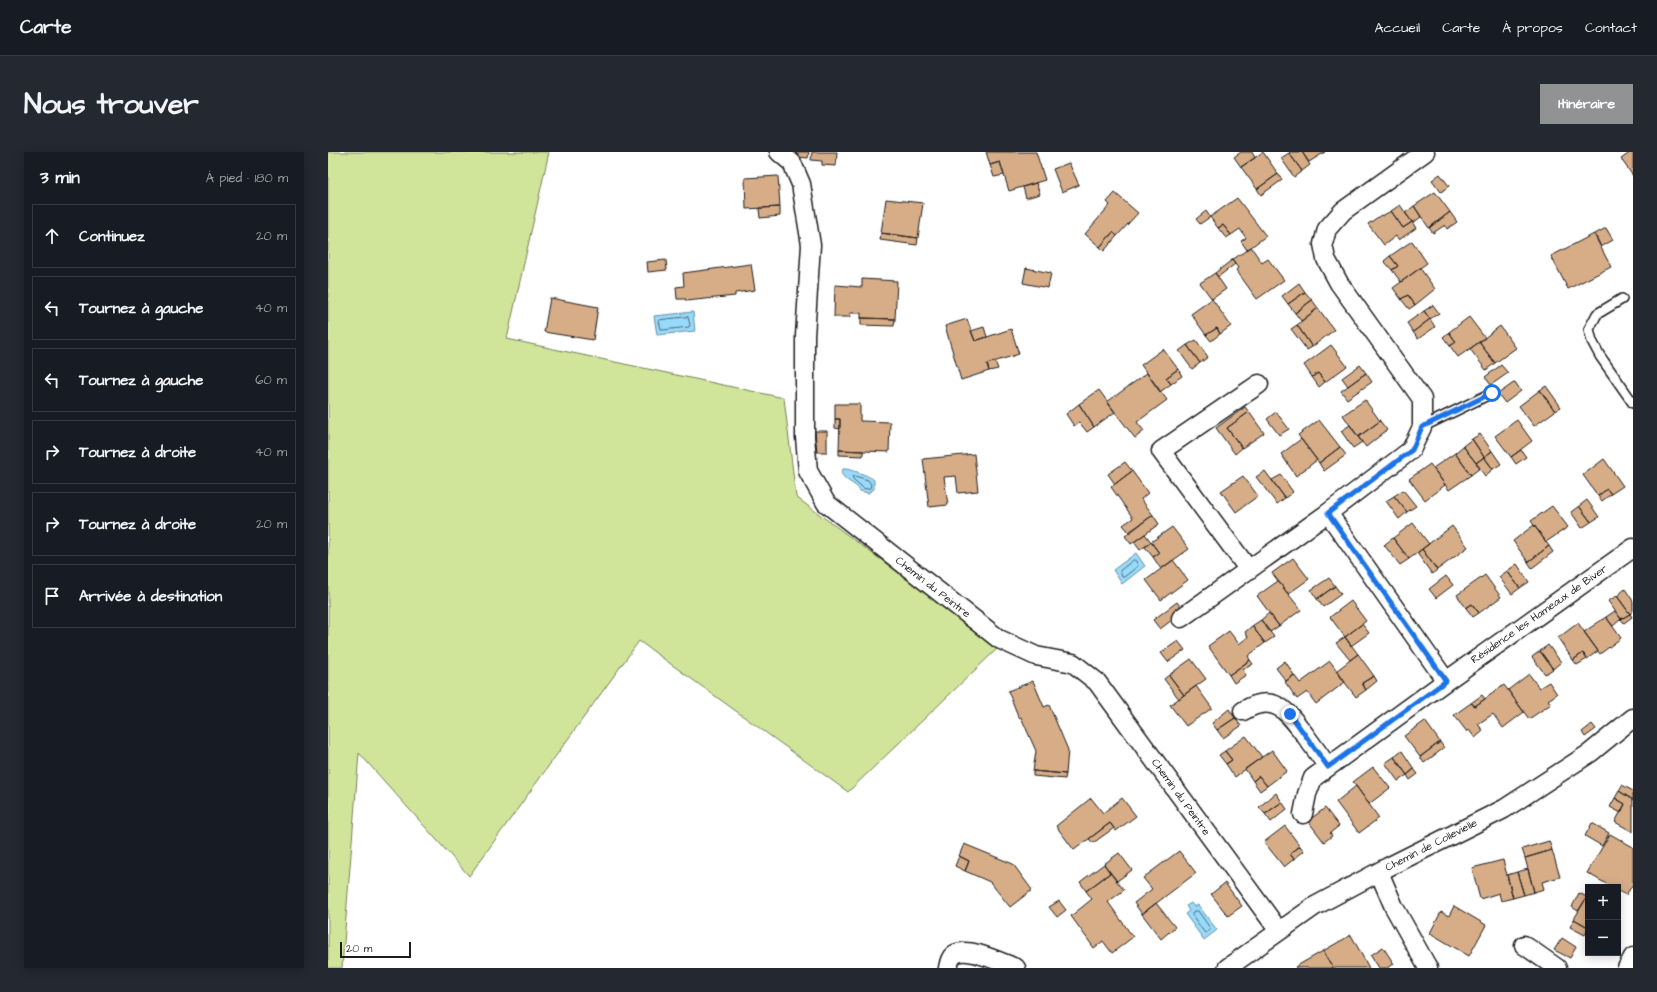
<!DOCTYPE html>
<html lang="fr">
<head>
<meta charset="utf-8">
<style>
	body { margin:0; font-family:"Architects Daughter",sans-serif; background:#242831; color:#f1f3f6 }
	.controls { position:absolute; right:12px; bottom:12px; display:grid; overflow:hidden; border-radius:0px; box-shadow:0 2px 10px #0003 }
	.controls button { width:36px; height:36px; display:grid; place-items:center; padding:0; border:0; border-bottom:1px solid #363941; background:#171b24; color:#f1f3f6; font:20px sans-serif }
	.scale { position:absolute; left:12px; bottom:10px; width:71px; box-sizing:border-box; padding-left:4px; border:2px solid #1c1c1c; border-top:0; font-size:11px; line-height:14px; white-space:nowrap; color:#1c1c1c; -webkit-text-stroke:3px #fff; paint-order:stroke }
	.stop { position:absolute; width:12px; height:12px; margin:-9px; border:3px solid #1a73e8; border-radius:50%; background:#fff }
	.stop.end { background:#1a73e8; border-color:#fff; box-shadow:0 1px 4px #0008 }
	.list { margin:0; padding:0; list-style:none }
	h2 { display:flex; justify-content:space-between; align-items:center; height:52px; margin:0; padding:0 16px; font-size:17px }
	h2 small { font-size:13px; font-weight:400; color:#9ea1a6 }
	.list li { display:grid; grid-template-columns:26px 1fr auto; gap:12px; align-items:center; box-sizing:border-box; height:64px; margin:0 8px 8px; padding:0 8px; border:1px solid #363941; border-radius:0px }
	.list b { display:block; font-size:15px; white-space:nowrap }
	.list em { font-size:13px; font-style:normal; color:#9ea1a6 }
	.icon { flex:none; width:22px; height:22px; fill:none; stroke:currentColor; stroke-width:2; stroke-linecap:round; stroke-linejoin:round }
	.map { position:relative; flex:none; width:1305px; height:816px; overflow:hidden; border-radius:0px }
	header { display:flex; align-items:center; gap:24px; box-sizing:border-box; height:56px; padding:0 20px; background:#171b24; border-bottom:1px solid #363941 }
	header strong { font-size:19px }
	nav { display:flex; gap:22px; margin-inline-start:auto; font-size:14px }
	.intro { display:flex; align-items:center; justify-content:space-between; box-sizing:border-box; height:96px; padding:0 24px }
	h1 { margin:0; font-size:28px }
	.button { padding:10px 18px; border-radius:0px; background:#919294; color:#fff; font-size:14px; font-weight:700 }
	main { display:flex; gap:24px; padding:0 24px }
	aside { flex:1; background:#171b24; border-radius:0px; box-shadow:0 2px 10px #0003 }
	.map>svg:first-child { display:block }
</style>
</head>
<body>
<header>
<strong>Carte</strong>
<nav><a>Accueil</a><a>Carte</a><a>À propos</a><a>Contact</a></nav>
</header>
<div class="intro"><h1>Nous trouver</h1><a class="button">Itinéraire</a></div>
<main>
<aside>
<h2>3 min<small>À pied · 180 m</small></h2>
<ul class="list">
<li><svg class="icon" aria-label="ahead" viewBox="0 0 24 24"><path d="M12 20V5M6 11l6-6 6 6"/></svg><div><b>Continuez</b></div><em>20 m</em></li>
<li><svg class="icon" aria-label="left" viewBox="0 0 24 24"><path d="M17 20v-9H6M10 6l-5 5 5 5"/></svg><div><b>Tournez à gauche</b></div><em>40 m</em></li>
<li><svg class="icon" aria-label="left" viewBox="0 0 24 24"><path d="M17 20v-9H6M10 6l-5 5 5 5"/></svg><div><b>Tournez à gauche</b></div><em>60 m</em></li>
<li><svg class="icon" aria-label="right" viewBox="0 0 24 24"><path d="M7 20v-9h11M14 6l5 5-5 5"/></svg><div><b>Tournez à droite</b></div><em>40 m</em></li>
<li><svg class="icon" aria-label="right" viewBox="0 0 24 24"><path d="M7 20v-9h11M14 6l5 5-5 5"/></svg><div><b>Tournez à droite</b></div><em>20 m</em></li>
<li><svg class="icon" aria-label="arrive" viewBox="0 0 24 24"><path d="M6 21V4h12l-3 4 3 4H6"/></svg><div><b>Arrivée à destination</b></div></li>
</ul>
</aside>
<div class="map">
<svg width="1305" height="816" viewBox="0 0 1305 816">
	<rect width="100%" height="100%" fill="#fff"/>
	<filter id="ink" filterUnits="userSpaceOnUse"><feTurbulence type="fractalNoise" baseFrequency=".025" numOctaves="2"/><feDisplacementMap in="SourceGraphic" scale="8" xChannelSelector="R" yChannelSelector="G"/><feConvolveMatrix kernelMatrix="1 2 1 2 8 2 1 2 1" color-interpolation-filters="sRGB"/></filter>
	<g filter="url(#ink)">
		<path fill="#d0e59a" stroke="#76805b" d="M 0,0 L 221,0 L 179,187 L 456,246 L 468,345 L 671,495 L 520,640 L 311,489 L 141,724 L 31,601 L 14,816 L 0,816 Z"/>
		<path fill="#98dafa" stroke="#668ea1" d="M 365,160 L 367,179 L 329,183 L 326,164 Z
			M 515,317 C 521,316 542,324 546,328 L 546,337 L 540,341 L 532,339 C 527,330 516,330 513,320 Z
			M 808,401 L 817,414 L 794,432 L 785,418 Z
			M 863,751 L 866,755 L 870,753 L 889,778 L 876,788 L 857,762 L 861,759 L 858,754 Z"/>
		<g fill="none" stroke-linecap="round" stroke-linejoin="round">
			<path stroke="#4e6875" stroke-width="1" d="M 360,165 L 362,173 L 361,175 L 335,178 L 333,177 L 331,169 L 332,168 Z
				M 527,324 L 540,328 L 543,332 L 542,336 L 539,337 L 535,336 L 525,327 L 525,325 Z
				M 806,408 L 808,409 L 810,414 L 796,425 L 794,425 L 792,419 Z
				M 866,759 L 870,759 L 882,776 L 882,778 L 878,781 L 876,780 L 864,763 Z"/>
		</g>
		<path fill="#d7ad88" stroke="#1c1c1c" d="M 467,0 L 481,0 L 480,6 L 470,5 L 471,3 L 466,2 Z
			M 484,0 L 509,0 L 508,14 L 494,13 L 494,9 L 483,8 Z
			M 658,0 L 708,0 L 717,28 L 681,39 L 672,10 L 662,13 Z
			M 913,0 L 924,0 L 927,6 L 913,15 L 906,5 Z
			M 935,0 L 950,22 L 929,37 L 913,15 Z
			M 962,0 L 974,0 L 982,13 L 974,19 L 961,1 Z
			M 974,0 L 997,0 L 981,10 Z
			M 1303,0 L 1305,0 L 1305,24 L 1293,7 Z
			M 961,1 L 974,19 L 966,25 L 953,6 Z
			M 672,10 L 676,23 L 666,25 L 662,13 Z
			M 741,11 L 751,33 L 734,40 L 725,17 Z
			M 950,22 L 954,28 L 933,43 L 929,37 Z
			M 1112,22 L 1121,34 L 1113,40 L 1104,28 Z
			M 450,24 L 452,55 L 418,57 L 417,26 Z
			M 708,31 L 712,42 L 698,46 L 695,35 Z
			M 1107,40 L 1122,60 L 1101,76 L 1086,54 Z
			M 787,41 L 810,61 L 789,84 L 785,80 L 772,95 L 757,82 L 782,53 L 779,50 Z
			M 909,46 L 938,84 L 919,98 L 913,89 L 918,86 L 912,77 L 903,83 L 895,73 L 890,76 L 882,65 Z
			M 558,47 L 595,51 L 590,86 L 553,81 Z
			M 1072,53 L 1084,70 L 1075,76 L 1063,59 Z
			M 1086,54 L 1093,65 L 1085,71 L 1077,61 Z
			M 452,55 L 452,64 L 432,66 L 431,56 Z
			M 878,59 L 882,65 L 872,72 L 868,67 Z
			M 1063,59 L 1075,76 L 1084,70 L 1088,76 L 1071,88 L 1068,84 L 1056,93 L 1040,72 L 1053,63 L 1054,64 Z
			M 1122,60 L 1129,70 L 1119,77 L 1117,73 L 1105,81 L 1101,76 Z
			M 895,73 L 903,83 L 898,86 L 890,76 Z
			M 1278,76 L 1285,88 L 1273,95 L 1267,82 Z
			M 785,80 L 789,84 L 776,99 L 772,95 Z
			M 553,81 L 590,86 L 589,93 L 552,88 Z
			M 1266,82 L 1283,115 L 1240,137 L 1223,104 Z
			M 1084,89 L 1099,111 L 1073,130 L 1064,118 L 1070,114 L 1062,104 Z
			M 923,95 L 934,111 L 940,107 L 956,128 L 929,147 L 908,118 L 910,116 L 904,108 Z
			M 1062,104 L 1070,114 L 1064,118 L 1056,109 Z
			M 338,108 L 339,118 L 320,120 L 319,110 Z
			M 904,108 L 907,112 L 890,125 L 887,121 Z
			M 423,112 L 427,138 L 407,141 L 407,144 L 358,149 L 358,147 L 349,147 L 348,135 L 356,134 L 355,121 Z
			M 698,116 L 723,121 L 720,136 L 695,131 Z
			M 1092,116 L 1107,137 L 1087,153 L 1080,143 L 1073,147 L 1065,136 Z
			M 887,121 L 898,137 L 884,147 L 872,131 Z
			M 534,127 L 569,129 L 567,167 L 533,166 L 533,161 L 522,161 L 522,165 L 506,165 L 507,133 L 534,135 Z
			M 971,131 L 977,140 L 960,152 L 954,144 Z
			M 977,140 L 984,148 L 967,161 L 960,152 Z
			M 1080,143 L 1087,153 L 1081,157 L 1073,147 Z
			M 222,146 L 270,155 L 265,188 L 216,180 Z
			M 884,147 L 903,174 L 892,182 L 889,176 L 878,183 L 863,162 Z
			M 984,148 L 990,156 L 973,169 L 967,161 Z
			M 1105,153 L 1111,161 L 1102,167 L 1096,159 Z
			M 990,156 L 1006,178 L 984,195 L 969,173 Z
			M 1096,159 L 1102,167 L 1085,180 L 1079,171 Z
			M 1141,165 L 1157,186 L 1130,205 L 1122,194 L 1128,190 L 1121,180 Z
			M 533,166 L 567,167 L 566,174 L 533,173 Z
			M 639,167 L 647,189 L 683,177 L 691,202 L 659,212 L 661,219 L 633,228 L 617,174 Z
			M 1102,167 L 1107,175 L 1090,187 L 1085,180 Z
			M 969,173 L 984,195 L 979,198 L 963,177 Z
			M 1172,174 L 1188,196 L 1167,211 L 1151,190 Z
			M 656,175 L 659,185 L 647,189 L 643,179 Z
			M 889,176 L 892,182 L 883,189 L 878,183 Z
			M 1121,180 L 1128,190 L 1122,194 L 1115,185 Z
			M 868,188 L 880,205 L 872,211 L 859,193 Z
			M 1151,190 L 1167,211 L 1158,218 L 1142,197 Z
			M 859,193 L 872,211 L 864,217 L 851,199 Z
			M 1003,193 L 1019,214 L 997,230 L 990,221 L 984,225 L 976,213 Z
			M 835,197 L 850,217 L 838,226 L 843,232 L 832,240 L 813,213 Z
			M 667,209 L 670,217 L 661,219 L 659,212 Z
			M 1032,213 L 1038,221 L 1020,234 L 1014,226 Z
			M 1173,213 L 1180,221 L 1163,233 L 1157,225 Z
			M 850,217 L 854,224 L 843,232 L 838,226 Z
			M 819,221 L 839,248 L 809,270 L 816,279 L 807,286 L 779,250 Z
			M 990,221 L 997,230 L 991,235 L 984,225 Z
			M 1038,221 L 1044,230 L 1019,247 L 1013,239 Z
			M 1187,230 L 1193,239 L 1177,251 L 1170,242 Z
			M 1218,234 L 1233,255 L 1227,259 L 1212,238 Z
			M 771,238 L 787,260 L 766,275 L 751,252 Z
			M 1212,238 L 1227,259 L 1206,274 L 1191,254 Z
			M 1037,248 L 1052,269 L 1030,285 L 1015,263 Z
			M 507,252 L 532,252 L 532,269 L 562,270 L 561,300 L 511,298 L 512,267 L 507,267 Z
			M 751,252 L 766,275 L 759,280 L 751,270 L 746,274 L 738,262 Z
			M 917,255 L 921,260 L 899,276 L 914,296 L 907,302 L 888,276 Z
			M 921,260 L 936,281 L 914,296 L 899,276 Z
			M 948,260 L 961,277 L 951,283 L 939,267 Z
			M 507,267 L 512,267 L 512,277 L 507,276 Z
			M 991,268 L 1012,295 L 991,311 L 970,283 Z
			M 1189,268 L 1204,289 L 1183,305 L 1167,284 Z
			M 1052,269 L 1059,278 L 1038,295 L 1030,285 Z
			M 1022,273 L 1034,290 L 1025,296 L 1013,279 Z
			M 487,279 L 499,279 L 499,300 L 489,300 Z
			M 1152,282 L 1164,299 L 1156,305 L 1144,287 Z
			M 973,287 L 989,308 L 968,324 L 953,302 Z
			M 1144,287 L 1156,305 L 1148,311 L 1135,294 Z
			M 1135,294 L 1152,316 L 1143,323 L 1127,301 Z
			M 1012,295 L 1018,303 L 996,319 L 991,311 Z
			M 511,298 L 535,299 L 535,304 L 511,303 Z
			M 1193,298 L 1198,305 L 1188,312 L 1183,305 Z
			M 1164,299 L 1173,312 L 1165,317 L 1156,305 Z
			M 1127,301 L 1143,323 L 1121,338 L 1105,316 Z
			M 646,302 L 650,339 L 630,341 L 628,324 L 616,325 L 620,353 L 601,355 L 595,307 Z
			M 1156,305 L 1165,317 L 1157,324 L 1148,311 Z
			M 1276,307 L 1295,334 L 1283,342 L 1279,337 L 1270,344 L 1255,323 Z
			M 797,310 L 804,319 L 787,332 L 780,322 Z
			M 1102,312 L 1117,333 L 1097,348 L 1081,327 Z
			M 804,319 L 820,341 L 813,347 L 825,363 L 801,380 L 795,373 L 805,366 L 783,335 Z
			M 937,319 L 957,346 L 949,352 L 928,325 Z
			M 953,323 L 965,340 L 957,346 L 944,328 Z
			M 915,324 L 930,344 L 908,360 L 893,339 Z
			M 1279,337 L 1283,342 L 1274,349 L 1270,344 Z
			M 1075,338 L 1088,354 L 1079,360 L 1066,344 Z
			M 1066,344 L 1079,360 L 1071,367 L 1058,349 Z
			M 1259,348 L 1271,365 L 1263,370 L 1251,354 Z
			M 1224,354 L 1240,375 L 1218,390 L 1203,369 Z
			M 1251,354 L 1263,370 L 1254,376 L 1243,360 Z
			M 825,363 L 831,372 L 803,392 L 797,384 Z
			M 1085,371 L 1101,392 L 1081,407 L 1065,386 Z
			M 1206,373 L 1221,394 L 1200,410 L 1185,389 Z
			M 1124,374 L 1140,395 L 1109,418 L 1094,397 Z
			M 844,375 L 861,397 L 833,417 L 825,405 L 831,401 L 823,390 Z
			M 817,382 L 823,390 L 812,398 L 806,390 Z
			M 1065,386 L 1081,407 L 1072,413 L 1056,393 Z
			M 823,390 L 831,401 L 825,405 L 817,395 Z
			M 1221,394 L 1225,400 L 1204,416 L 1200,410 Z
			M 1094,397 L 1109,418 L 1104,422 L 1089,401 Z
			M 965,406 L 981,427 L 960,442 L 944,421 Z
			M 845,408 L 860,428 L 833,448 L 818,428 Z
			M 1189,412 L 1201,430 L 1192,436 L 1179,419 Z
			M 1179,419 L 1192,436 L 1184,442 L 1171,425 Z
			M 1157,423 L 1173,445 L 1151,461 L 1144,452 L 1138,456 L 1129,443 Z
			M 1118,424 L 1125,433 L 1108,446 L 1101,437 Z
			M 1001,426 L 1007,434 L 989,447 L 983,438 Z
			M 950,429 L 973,458 L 951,474 L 929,444 Z
			M 1007,434 L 1013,442 L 995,455 L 989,447 Z
			M 1297,437 L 1305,449 L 1305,459 L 1302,462 L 1289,444 Z
			M 1289,444 L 1302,462 L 1293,467 L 1280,449 Z
			M 1023,449 L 1038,469 L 1017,485 L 1002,465 Z
			M 849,450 L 856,459 L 832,477 L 825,468 Z
			M 1144,452 L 1151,461 L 1145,465 L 1138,456 Z
			M 1287,459 L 1293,467 L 1285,474 L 1278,465 Z
			M 941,461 L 951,474 L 942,480 L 933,468 Z
			M 1302,462 L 1304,465 L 1296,471 L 1293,467 Z
			M 1278,465 L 1293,486 L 1272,502 L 1256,480 Z
			M 933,468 L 946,485 L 937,491 L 924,474 Z
			M 1250,471 L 1270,499 L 1259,507 L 1255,501 L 1245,508 L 1230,486 Z
			M 1034,472 L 1041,481 L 1023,494 L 1017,485 Z
			M 924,474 L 937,491 L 920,504 L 922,508 L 901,523 L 880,494 L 901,479 L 911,492 L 920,485 L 917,480 Z
			M 1017,485 L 1030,502 L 1022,508 L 1008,491 Z
			M 850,489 L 857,498 L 840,510 L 833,501 Z
			M 1220,493 L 1233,510 L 1225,517 L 1212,499 Z
			M 1212,499 L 1225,517 L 1217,522 L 1204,505 Z
			M 1255,501 L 1259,507 L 1249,513 L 1245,508 Z
			M 1030,502 L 1046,524 L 1034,531 L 1038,538 L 1028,545 L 1008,519 Z
			M 863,507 L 878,527 L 856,543 L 841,523 Z
			M 922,508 L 925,512 L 915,518 L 918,523 L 906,531 L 901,523 Z
			M 957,509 L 966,523 L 958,529 L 948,516 Z
			M 1002,509 L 1017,530 L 988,552 L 979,540 L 969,547 L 957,530 L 966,523 L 972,531 Z
			M 1201,522 L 1211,536 L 1221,530 L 1229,542 L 1220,548 L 1223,552 L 1201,567 L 1180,538 Z
			M 841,523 L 856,543 L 851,547 L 836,527 Z
			M 1046,524 L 1049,529 L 1038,538 L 1034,531 Z
			M 705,529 L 716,555 L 721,553 L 740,598 L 738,622 L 705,619 L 708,599 L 693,565 L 691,566 L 680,539 Z
			M 1176,533 L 1196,560 L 1175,576 L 1165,562 L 1150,572 L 1155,579 L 1147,586 L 1141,578 L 1139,580 L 1126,563 L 1143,551 L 1147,554 Z
			M 868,534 L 884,556 L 858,574 L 842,553 Z
			M 1154,543 L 1157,547 L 1147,554 L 1143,551 Z
			M 901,557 L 907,566 L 889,578 L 884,571 Z
			M 907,566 L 913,574 L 895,586 L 889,578 Z
			M 1097,569 L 1112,590 L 1092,605 L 1076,584 Z
			M 1264,572 L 1268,577 L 1257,585 L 1254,580 Z
			M 918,584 L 934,605 L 907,625 L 898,612 L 904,608 L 897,599 Z
			M 1112,590 L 1116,596 L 1096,611 L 1092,605 Z
			M 944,598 L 959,619 L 939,634 L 931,624 L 925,629 L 917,617 Z
			M 897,599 L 904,608 L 898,612 L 891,603 Z
			M 1074,599 L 1086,617 L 1079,623 L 1066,605 Z
			M 1066,605 L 1079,623 L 1070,629 L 1057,611 Z
			M 1045,615 L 1062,636 L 1041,652 L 1025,630 Z
			M 1086,617 L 1090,622 L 1082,628 L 1079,623 Z
			M 705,619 L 738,622 L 737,627 L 705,624 Z
			M 931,624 L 939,634 L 932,639 L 925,629 Z
			M 1294,633 L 1305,639 L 1305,648 L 1291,639 Z
			M 1028,634 L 1051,666 L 1031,681 L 1008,650 Z
			M 1291,639 L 1305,648 L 1305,680 L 1287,670 L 1297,652 L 1287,646 Z
			M 948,641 L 954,650 L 937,662 L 931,655 Z
			M 763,646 L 775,661 L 794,646 L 808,664 L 788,679 L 782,671 L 746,698 L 728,674 Z
			M 1287,646 L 1297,652 L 1293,661 L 1282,655 Z
			M 954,650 L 959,657 L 943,670 L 937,662 Z
			M 997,656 L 1011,674 L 1002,681 L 1004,684 L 996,690 L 980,669 Z
			M 782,671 L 786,676 L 765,691 L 761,687 Z
			M 1264,671 L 1281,681 L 1274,694 L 1257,684 Z
			M 957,674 L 972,694 L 962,702 L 966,707 L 956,715 L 936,690 Z
			M 1282,682 L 1305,695 L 1305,732 L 1298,743 L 1290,739 L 1290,735 L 1284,735 L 1259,721 Z
			M 1221,689 L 1224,698 L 1197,706 L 1194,697 Z
			M 636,692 L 685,712 L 704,738 L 682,755 L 662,730 L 637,719 L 641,709 L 631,704 Z
			M 972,694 L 976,699 L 966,707 L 962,702 Z
			M 1224,698 L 1232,725 L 1214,730 L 1216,737 L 1206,740 L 1197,706 Z
			M 851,699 L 868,721 L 814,762 L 806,751 L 824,737 L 815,726 Z
			M 791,701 L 804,718 L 789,729 L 776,712 Z
			M 631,704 L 641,709 L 637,719 L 627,714 Z
			M 1175,708 L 1185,746 L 1173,749 L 1171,741 L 1152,747 L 1144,716 Z
			M 776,712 L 782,721 L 758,739 L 752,730 Z
			M 1200,717 L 1206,740 L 1196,743 L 1189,720 Z
			M 1189,720 L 1196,743 L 1185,746 L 1179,723 Z
			M 782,721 L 796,738 L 780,750 L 805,785 L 784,801 L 775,789 L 766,796 L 743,764 L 764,747 L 758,739 Z
			M 897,731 L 914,754 L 900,764 L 883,742 Z
			M 1251,741 L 1259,745 L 1250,759 L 1244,755 Z
			M 1259,745 L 1260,745 L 1260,775 L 1246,767 Z
			M 731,749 L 738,758 L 729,765 L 721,755 Z
			M 828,751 L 847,775 L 833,787 L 814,762 Z
			M 1126,754 L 1158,773 L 1141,804 L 1102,781 L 1113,760 L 1121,764 Z
			M 1246,767 L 1260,775 L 1257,783 L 1242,775 Z
			M 1023,783 L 1041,816 L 1005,816 L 995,799 Z
			M 1234,786 L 1248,795 L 1242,806 L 1226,798 Z
			M 1055,795 L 1066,812 L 1059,816 L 1051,816 L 1043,803 Z
			M 995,799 L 1005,816 L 968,816 L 967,815 Z"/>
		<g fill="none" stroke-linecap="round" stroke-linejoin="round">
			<defs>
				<path id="service" d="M 1294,147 L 1269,162 L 1261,177 L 1264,189 L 1272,204 L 1305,251
					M 1094,275 L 1164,241"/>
				<path id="minor" d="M 451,0 L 464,11 L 473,32 L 483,93 L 477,184 L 477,285 L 480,319 L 498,351 L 671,487 L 708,504 L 745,511 L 769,530 L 951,779
					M 921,418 L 833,299 L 931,232
					M 853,466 L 1000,361 L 1083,298 L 1094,275 L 1094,247 L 1011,131 L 998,107 L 995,92 L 999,77 L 1015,59 L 1097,0
					M 1118,529 L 1305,396
					M 915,559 C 946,540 959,559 977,583 C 985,594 993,605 1000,615
					M 975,662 L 979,642 L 985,626 L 1118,529 L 1000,361
					M 1051,720 L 1066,755 L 1100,816
					M 1196,793 L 1229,816
					M 620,816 C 621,811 622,805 627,802 C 641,794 674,811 688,816
					M 899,816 L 987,754 L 1060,715 L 1176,657 L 1262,601 L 1305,566
					M 1299,816 L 1305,805"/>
			</defs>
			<use href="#service" stroke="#1c1c1c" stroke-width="12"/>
			<use href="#minor" stroke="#1c1c1c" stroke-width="21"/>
			<use href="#service" stroke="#fff" stroke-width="9"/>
			<use href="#minor" stroke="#fff" stroke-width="18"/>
		</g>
	</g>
	<g fill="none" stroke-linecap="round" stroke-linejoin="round" filter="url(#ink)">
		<path stroke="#1a73e8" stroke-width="5" d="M 962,562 L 1000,615 L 1118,529 L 1000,361 L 1084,298 L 1094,275 L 1164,241"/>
	</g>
	<g text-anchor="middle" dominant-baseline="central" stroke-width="3.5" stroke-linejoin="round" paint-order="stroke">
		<g font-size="11" fill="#1c1c1c" stroke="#fff">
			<text transform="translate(605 435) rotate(38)">Chemin du Peintre</text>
			<text transform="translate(1211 462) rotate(-35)">Résidence les Hameaux de Biver</text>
			<text transform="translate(853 645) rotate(54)">Chemin du Peintre</text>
			<text transform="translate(1103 693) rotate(-27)">Chemin de Collevielle</text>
		</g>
	</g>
</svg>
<div class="controls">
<button>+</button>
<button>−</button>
</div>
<div class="scale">20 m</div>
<div class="stop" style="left:1164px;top:241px"></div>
<div class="stop end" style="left:962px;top:562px"></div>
</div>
</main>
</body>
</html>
